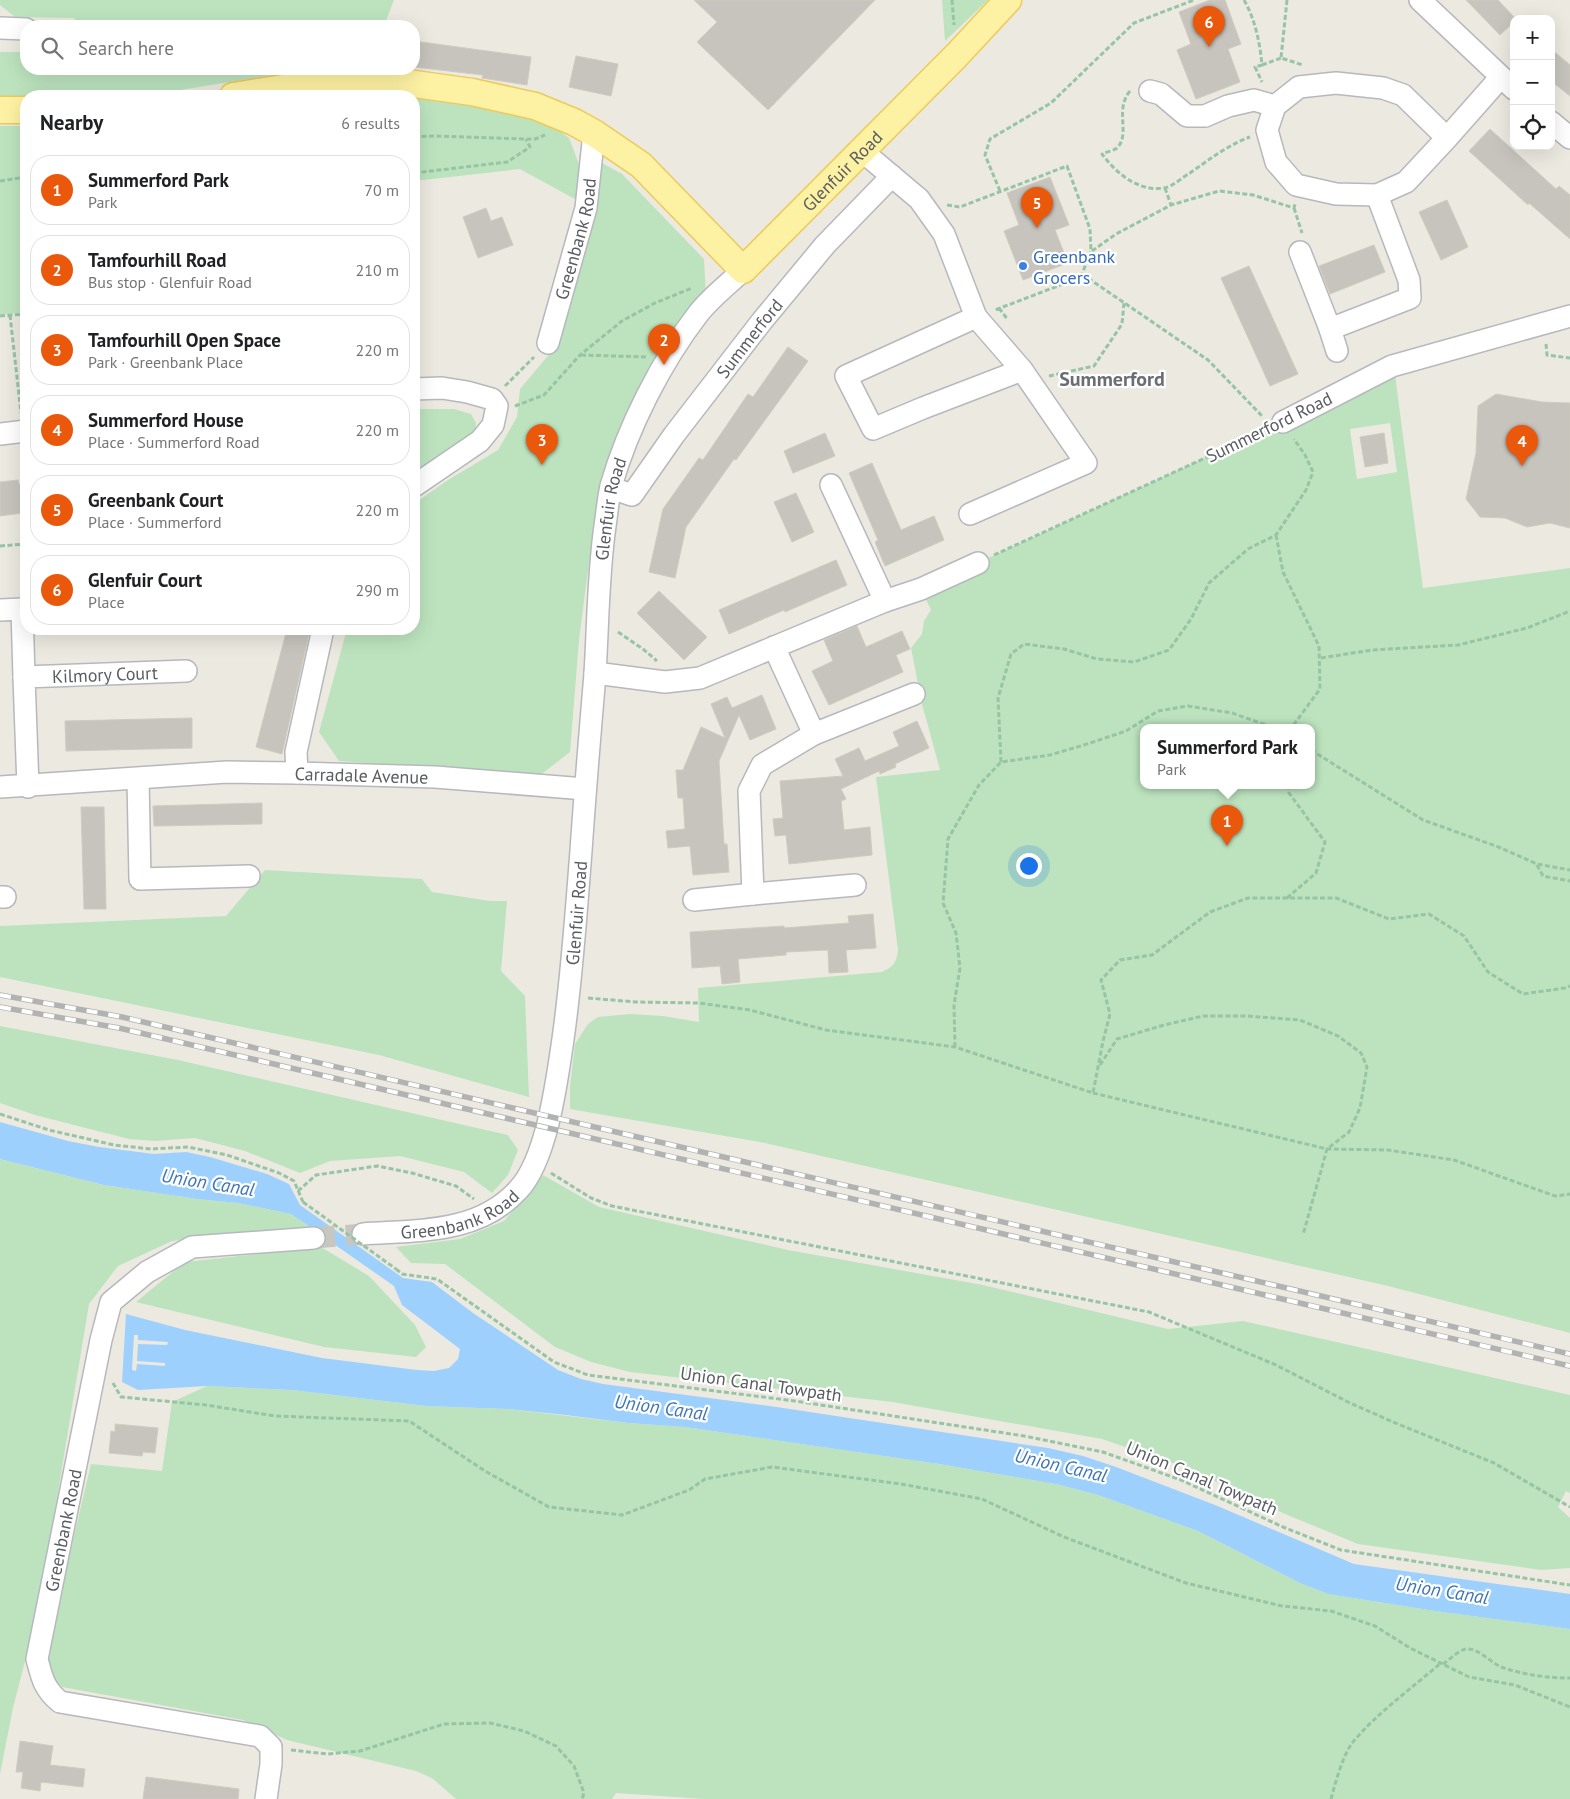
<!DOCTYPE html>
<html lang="en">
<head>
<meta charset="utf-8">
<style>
	body { margin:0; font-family:"PT Sans",sans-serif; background:#f6f6f6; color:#202124 }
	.controls { position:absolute; right:15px; top:15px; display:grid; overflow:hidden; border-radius:10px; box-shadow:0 5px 20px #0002 }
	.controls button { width:45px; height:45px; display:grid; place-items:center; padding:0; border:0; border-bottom:1px solid #e0e0e0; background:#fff; color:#202124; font:25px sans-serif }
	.you { position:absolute; left:1028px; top:865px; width:18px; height:18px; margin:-12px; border:4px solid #fff; border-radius:50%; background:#1a73e8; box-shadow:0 0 0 8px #1a73e833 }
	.badge { display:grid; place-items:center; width:32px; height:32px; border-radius:50%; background:#ea580c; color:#fff; font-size:16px; font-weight:700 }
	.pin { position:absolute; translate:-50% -41px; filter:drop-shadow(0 1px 2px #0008) }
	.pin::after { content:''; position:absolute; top:26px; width:18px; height:15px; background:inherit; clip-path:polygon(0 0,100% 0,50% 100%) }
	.popup { position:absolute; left:1140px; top:724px; width:175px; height:65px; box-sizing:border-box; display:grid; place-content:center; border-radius:10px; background:#fff; filter:drop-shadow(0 1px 4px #0005); font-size:16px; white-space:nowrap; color:#757577 }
	.popup b { font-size:19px; color:#202124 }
	.popup::after { content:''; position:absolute; left:50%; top:100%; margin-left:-10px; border:10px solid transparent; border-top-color:#fff }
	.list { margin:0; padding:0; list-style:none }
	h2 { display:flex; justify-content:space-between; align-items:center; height:65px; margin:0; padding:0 20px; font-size:21px }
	h2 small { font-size:16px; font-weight:400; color:#757577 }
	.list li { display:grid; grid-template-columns:32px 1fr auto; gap:15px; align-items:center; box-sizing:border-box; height:70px; margin:0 10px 10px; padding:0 10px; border:1px solid #e0e0e0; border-radius:20px }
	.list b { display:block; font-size:19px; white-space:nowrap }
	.list p { margin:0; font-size:16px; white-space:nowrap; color:#757577 }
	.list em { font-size:16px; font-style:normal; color:#757577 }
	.icon { flex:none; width:28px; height:28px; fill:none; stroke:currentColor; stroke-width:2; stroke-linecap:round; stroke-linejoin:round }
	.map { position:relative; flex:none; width:1570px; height:1799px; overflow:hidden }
	.search { position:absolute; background:#fff; box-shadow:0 5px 20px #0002; left:20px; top:20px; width:400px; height:55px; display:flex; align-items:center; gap:12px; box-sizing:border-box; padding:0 18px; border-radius:20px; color:#757577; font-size:19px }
	.panel { position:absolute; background:#fff; box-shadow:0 5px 20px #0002; left:20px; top:90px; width:400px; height:545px; border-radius:20px }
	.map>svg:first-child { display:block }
</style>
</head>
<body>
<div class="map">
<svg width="1570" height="1799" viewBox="0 0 1570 1799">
	<rect width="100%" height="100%" fill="#ece9e0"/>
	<path fill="#bce3be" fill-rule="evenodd" d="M 0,0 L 394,0 L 384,26 L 66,26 L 76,18 L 15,17 L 0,5 Z
		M 942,0 L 988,0 L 945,41 Z
		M 0,52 L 26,52 L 26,69 L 310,69 L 143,96 L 26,96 L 26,99 L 0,100 Z
		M 414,98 L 486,103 L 543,119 L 569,138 L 581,170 L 582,203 L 520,169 L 414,181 Z
		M 0,126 L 26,126 L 26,312 L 0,315 Z
		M 600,162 L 622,174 L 704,259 L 706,298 L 635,397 L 596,508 L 579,640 L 570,752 L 539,776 L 339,761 L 319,732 L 347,629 L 414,629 L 414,504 L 448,480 L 498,450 L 517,417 L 520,389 L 552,351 Z
		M 1395,375 L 1423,588 L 1570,568 L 1570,1333 L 1388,1286 L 765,1143 L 570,1109 L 570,1086 L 575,1044 L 588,1024 L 598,1017 L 630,1014 L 663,1016 L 699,1022 L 698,988 L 882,972 C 893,967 897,962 898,950 L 876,777 L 940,770 L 922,704 L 911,648 L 922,634 L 924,621 L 931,610 L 921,589 L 1283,422 ZM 1390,423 L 1397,472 L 1357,479 L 1350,429 ZM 1143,727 L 1311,727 L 1311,785 L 1143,785 Z
		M 414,409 L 454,409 L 471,414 L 476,423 L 475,434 L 414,479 Z
		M 265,870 L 422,879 L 432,892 L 490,901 L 507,901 L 501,971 L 525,996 L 529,1097 L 379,1055 L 0,977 L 0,926 L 226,916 Z
		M 0,1026 L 178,1060 L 508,1135 L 518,1150 L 508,1175 L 492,1193 L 464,1172 L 400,1156 L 330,1161 L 300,1173 L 245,1151 L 195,1138 L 155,1141 L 129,1139 L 35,1115 L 0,1103 Z
		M 0,1159 L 104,1185 L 197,1199 L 238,1203 L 291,1214 L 309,1227 L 172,1241 L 118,1266 L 89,1304 L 39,1607 L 13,1708 L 0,1774 Z
		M 543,1175 L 599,1207 L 788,1250 L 983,1285 L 1168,1329 L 1243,1321 L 1570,1395 L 1570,1493 L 1566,1491 L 1558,1507 L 1570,1518 L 1570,1568 L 1541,1570 L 1358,1544 L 1285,1514 L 1187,1468 L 1102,1439 L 893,1402 L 630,1372 L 591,1362 L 555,1347 L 445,1264 L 411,1263 L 396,1247 L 460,1239 L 504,1221 Z
		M 321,1247 L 369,1276 L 415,1325 L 426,1347 L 416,1357 L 324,1347 L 136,1302 L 185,1262 Z
		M 207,1386 L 292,1390 L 426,1406 L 507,1409 L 628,1423 L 685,1427 L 939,1464 L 1056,1484 L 1098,1495 L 1198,1531 L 1300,1583 L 1328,1594 L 1435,1611 L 1570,1629 L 1570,1799 L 704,1799 L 616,1793 L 612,1799 L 456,1799 L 432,1778 L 416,1771 L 287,1740 L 243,1720 L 62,1687 L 48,1673 L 50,1638 L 91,1464 L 162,1471 L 172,1402 Z"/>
	<path fill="#9ed0fd" d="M 0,1122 L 68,1141 L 99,1147 L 154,1154 L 186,1152 L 210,1157 L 267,1174 L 289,1184 L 300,1205 L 403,1278 L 432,1282 L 473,1313 L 558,1370 L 581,1379 L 603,1384 L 770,1406 L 1048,1448 L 1083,1456 L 1116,1467 L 1215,1505 L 1354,1564 L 1570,1594 L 1570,1629 L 1435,1611 L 1328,1594 L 1300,1583 L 1198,1531 L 1098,1495 L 1056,1484 L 939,1464 L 685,1427 L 628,1423 L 566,1415 L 507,1409 L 426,1406 L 292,1390 L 207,1386 L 138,1390 L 122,1382 L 126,1314 L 185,1330 L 322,1358 L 417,1370 L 434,1371 L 449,1368 L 458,1359 L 460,1349 L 402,1305 L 394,1286 L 291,1214 L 238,1203 L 197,1199 L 104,1185 L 0,1159 Z"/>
	<path fill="#ece9e0" d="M 134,1335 L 138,1335 L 138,1340 L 168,1342 L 167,1345 L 138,1344 L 137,1361 L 165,1363 L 165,1366 L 137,1364 L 136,1371 L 132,1370 Z"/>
	<path fill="#c6c4bd" stroke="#d0cbbe" d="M 694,0 L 875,0 L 768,110 L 697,42 L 717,22 Z
		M 1210,0 L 1225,0 L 1241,44 L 1228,49 L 1240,82 L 1196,99 L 1177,50 L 1191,44 L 1179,12 Z
		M 1466,0 L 1498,0 L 1516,19 L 1514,19 L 1514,22 L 1500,35 Z
		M 414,41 L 531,57 L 527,85 L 482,78 L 483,75 L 414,67 Z
		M 1551,49 L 1570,65 L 1570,96 L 1551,81 Z
		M 576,56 L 618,64 L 611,96 L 569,87 Z
		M 1490,129 L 1556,189 L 1559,186 L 1570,195 L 1570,239 L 1529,203 L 1528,205 L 1469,151 Z
		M 1050,177 L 1069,225 L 1055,230 L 1068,263 L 1023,280 L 1004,231 L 1019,225 L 1007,193 Z
		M 1447,200 L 1468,247 L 1441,260 L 1419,212 Z
		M 486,208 L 491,221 L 502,217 L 513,245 L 478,258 L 463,217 Z
		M 1374,245 L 1385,272 L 1330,294 L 1319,266 Z
		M 1249,266 L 1298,374 L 1270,386 L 1221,278 Z
		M 788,347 L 808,361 L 736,460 L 734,459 L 686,527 L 675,578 L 649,572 L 663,509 L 699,458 L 703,460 L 748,394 L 753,397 Z
		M 1496,394 L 1542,402 L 1570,403 L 1570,528 L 1550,523 L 1527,527 L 1505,518 L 1480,517 L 1466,499 L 1476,453 L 1478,406 Z
		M 825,433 L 835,456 L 793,473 L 784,451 Z
		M 1384,433 L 1388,463 L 1365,467 L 1360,437 Z
		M 872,463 L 901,530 L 934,516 L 944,540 L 885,566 L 875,542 L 878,540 L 849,473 Z
		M 18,480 L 19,484 L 26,483 L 26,510 L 22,511 L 22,513 L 0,516 L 0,482 Z
		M 796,493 L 814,532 L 792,542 L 774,502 Z
		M 836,560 L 847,585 L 785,612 L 784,610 L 729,634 L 719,610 Z
		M 659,591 L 707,637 L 684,660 L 637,613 Z
		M 857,626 L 866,647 L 902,631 L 910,649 L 896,655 L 903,672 L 829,705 L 812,671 L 833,661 L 824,640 Z
		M 287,629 L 310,629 L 282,754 L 256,747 Z
		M 762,695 L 776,729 L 750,740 L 739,715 L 719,761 L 724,844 L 727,844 L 729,872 L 693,875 L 690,846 L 668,848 L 666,831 L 685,829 L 683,798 L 678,798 L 676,770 L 683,770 L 701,727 L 725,738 L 711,704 L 727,697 L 732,708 Z
		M 192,718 L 192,748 L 66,751 L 65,721 Z
		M 917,721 L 929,748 L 895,764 L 896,767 L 880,774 L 879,771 L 841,789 L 846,799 L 841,801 L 844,830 L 870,827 L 872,855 L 789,864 L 786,835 L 775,836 L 773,819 L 783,818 L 780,781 L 843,776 L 835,759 L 859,748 L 865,761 L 899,746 L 893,732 Z
		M 262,803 L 262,824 L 154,826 L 153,806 Z
		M 81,807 L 104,807 L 106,909 L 84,909 Z
		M 873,914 L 876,948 L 846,950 L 848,972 L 829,973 L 828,950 L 786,952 L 786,955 L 738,959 L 740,982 L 722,984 L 720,966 L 692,968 L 690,932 L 784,926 L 784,928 L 849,923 L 848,916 Z
		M 115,1424 L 158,1428 L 155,1453 L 143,1452 L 142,1456 L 109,1453 L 111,1431 L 115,1432 Z
		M 20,1741 L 53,1746 L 50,1765 L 85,1769 L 83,1787 L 41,1782 L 40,1791 L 21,1788 L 23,1772 L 16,1772 Z
		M 146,1777 L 239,1789 L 238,1799 L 143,1799 Z"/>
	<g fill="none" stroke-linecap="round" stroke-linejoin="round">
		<path stroke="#c7c6c0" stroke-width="21" stroke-dasharray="21 11" stroke-linecap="butt" d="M 314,1238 L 363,1234"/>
		<defs>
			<g id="minor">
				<path d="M 1420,0 L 1514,89"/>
				<path d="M 0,28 L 26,29"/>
				<path d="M 1150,91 L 1161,94 L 1187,116 L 1205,116 L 1228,106 L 1254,100 L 1275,106"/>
				<path d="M 1551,122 L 1570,138"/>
				<path d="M 1447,138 L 1403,95 L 1383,88 L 1336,83 L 1299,87 L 1275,106 L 1267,130 L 1276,162 L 1296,185 L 1336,194 L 1377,195 L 1406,182 L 1447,138 L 1500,78"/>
				<path d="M 862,151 L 919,199 L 944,234 L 976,317 L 846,376 L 873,429 L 923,408 L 1022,370"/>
				<path d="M 1300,252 L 1330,329 L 1410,298 L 1409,280 L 1377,195"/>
				<path d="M 1330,329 L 1337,351"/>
				<path id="s1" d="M 548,343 L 586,208 L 594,133"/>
				<path d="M 414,389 L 442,388 L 467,392 L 492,399 L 497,406 L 493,425 L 480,441 L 414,486"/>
				<path d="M 1283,422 L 1392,366 L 1570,316"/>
				<path d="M 0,434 L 26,431"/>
				<path d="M 831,485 L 885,601"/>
				<path id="s2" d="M 611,488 L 632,495 L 674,435 L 762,321 L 825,245 L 892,176"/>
				<path d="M 970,514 L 1086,463 L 1022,370 L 976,317"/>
				<path d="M 0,610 L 22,609 L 24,677"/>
				<path d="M 774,647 L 814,734"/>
				<path d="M 595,673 L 665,682 L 700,678 L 885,601 L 921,589 L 978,563"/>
				<path d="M 297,773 L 296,752 L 323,629"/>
				<path d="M 138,779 L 140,879 L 249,876"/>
				<path id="s3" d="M 0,787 L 227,772 L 297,773 L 435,777 L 585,789"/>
				<path id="s4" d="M 28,787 L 24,677 L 186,671"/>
				<path d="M 753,894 L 855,885"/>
				<path d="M 0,897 L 5,897"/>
				<path d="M 694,900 L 753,894 L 749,791 L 762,765 L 814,734 L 914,694"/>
				<path id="s5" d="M 363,1234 C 418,1230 478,1234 518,1190 C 547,1160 557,1080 563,1039 C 572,976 576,914 581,851 C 585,792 590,733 595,674 C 598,625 598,575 605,526 C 607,513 608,499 611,486 C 628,427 661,362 698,314 C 711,297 729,284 743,270"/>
				<path id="s6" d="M 266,1799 L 271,1764 L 271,1747 L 260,1736 L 60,1702 C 44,1689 42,1678 37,1659 L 101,1340 L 111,1302 L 147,1272 L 192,1247 L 314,1238"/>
			</g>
			<g id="major">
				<path id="s7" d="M 233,96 L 328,81 L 386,80 L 472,92 L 535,106 L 574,122 L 594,133 L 641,165 L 743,270 L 956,56 L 1008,0"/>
				<path d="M 0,110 L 26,110"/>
			</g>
		</defs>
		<use href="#minor" stroke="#b6b8bd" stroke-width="24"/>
		<use href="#major" stroke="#eeca57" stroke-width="29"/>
		<path stroke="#96c4a5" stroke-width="3" stroke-dasharray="5 2.5" stroke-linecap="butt" d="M 952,0 L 954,25
			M 1244,0 C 1255,19 1260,43 1262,65 L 1255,67 L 1262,82
			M 1287,0 L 1281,58 L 1303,65
			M 1262,65 L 1281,58
			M 1130,91 C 1114,110 1131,134 1117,148 C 1113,151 1106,152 1102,154 C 1116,173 1138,192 1164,188 C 1172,187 1183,177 1190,173 C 1210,159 1228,145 1250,137
			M 414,137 L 433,136 L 526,139 L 535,139 L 545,135
			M 414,173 L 507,162 L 530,147 L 526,139
			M 0,181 L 26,177
			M 1165,188 L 1171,205
			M 1000,191 L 985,155 L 990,139 L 1051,103 L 1134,23 L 1194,0
			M 947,205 L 960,207 L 1067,166 L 1090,229 L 1091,251 L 1082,274 L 1071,281 L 995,310
			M 1294,208 L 1302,233
			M 1092,251 L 1116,234 L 1171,205 L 1219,191 L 1253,195 L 1294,208 L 1295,204
			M 1082,274 L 1208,360 L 1263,417
			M 999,308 L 1008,320
			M 10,315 L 21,413
			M 0,316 L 26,314
			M 1546,344 L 1547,355 L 1570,358
			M 581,355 L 647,357
			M 1049,376 L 1094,366 L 1122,324 L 1124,303
			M 505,386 L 534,357
			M 515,406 L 544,395 L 580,355 L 622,321 L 655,303 L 692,288
			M 1276,535 L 1283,572 L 1319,646 L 1320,689 L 1292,727
			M 0,546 L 26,544
			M 414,549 L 420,554
			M 994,555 L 1266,430
			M 618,632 L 643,649 L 657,661
			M 1321,658 L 1372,650 L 1458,645 L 1527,628 L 1570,611
			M 1311,750 L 1423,820 L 1496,846 L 1537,864 L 1570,870
			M 1001,762 L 998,698 L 1011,654 L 1024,644 L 1064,649 L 1097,659 L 1134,662 L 1169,650 L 1191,619 L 1209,583 L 1248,549 L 1276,535 L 1306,490 L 1313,472 L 1305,455 L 1294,439
			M 1537,865 L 1543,876 L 1570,881
			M 1287,898 L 1316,873 L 1325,842 L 1289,793 L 1288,785
			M 588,998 L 636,1002 L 699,1003 L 750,1010 L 826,1030 L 955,1047 L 1093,1093 L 1103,1041 L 1110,1014 L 1101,980 L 1120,960 L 1152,955 L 1210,912 L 1248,898 L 1336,898 L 1389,919 L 1429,914 L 1464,936 L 1488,972 L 1523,994 L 1565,988 L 1570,986
			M 955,1047 L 954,1005 L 960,968 L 956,933 L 943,903 L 948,839 L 979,785 L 1001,762 L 1050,755 L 1084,745 L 1126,731 L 1158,711 L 1188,706 L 1232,713 L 1272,727
			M 1100,1065 L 1117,1039 L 1164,1025 L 1203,1016 L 1247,1016 L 1300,1020 L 1338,1036 L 1361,1053 L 1367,1067 L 1360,1108 L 1349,1132 L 1327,1149 L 1303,1235
			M 1093,1093 L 1327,1149 L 1388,1150 L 1454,1160 L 1555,1196 L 1570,1194
			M 0,1114 L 49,1130 L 114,1145 L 151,1149 L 188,1147 L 227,1155 L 279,1173 L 294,1181 L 303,1202
			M 551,1173 L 591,1198 L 612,1206 L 1149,1312 L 1276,1365 L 1348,1402 L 1393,1422 L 1494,1463 L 1570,1507
			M 298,1191 L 316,1175 L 377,1166 L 412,1173 L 456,1186 L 474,1199
			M 396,1269 L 402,1274 L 437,1279 L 554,1362 L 588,1375 L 795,1401 L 1024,1436 L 1103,1452 L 1181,1480 L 1283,1527 L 1341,1550 L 1570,1585
			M 113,1383 L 121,1397 L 206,1405 L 275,1416 L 409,1421 L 485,1471 L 549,1507 L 622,1515 L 689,1490 L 705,1479 L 772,1467 L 901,1484 L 982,1499 L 1064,1537 L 1186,1583 L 1282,1606 L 1331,1611 L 1375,1626 L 1410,1648 L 1469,1677 L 1515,1685 L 1570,1707
			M 1443,1664 C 1449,1660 1459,1650 1466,1649 C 1480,1648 1491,1664 1504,1668 C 1525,1675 1548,1678 1570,1678
			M 291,1750 L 327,1754 L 360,1751 L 444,1724 L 490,1723 L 524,1731 L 556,1746 L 574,1766 L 584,1793 L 582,1799
			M 1331,1799 C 1335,1784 1343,1754 1353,1742 C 1376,1714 1413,1687 1441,1663"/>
		<use href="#minor" stroke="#fff" stroke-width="21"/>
		<use href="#major" stroke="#fdf2a3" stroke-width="26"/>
		<defs>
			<path id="rail" d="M 0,995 L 122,1017 L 1570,1354
				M 0,1007 L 119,1028 L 1570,1366"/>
		</defs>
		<use href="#rail" stroke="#b1b2b2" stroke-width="5.5"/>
		<use href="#rail" stroke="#fff" stroke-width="4" stroke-dasharray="11" stroke-linecap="butt"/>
		<path stroke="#96c4a5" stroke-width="3" stroke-dasharray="5 2.5" stroke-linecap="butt" d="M 303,1202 L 396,1269"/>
	</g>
	<circle fill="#3f7fe0" stroke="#fff" stroke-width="2" cx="1023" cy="266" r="5"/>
	<g text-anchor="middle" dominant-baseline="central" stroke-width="4.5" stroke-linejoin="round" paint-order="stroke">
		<g font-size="18" fill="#595c61" stroke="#fff">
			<text stroke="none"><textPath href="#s7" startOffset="714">Glenfuir Road</textPath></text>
			<text stroke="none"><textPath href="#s1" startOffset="108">Greenbank Road</textPath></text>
			<text stroke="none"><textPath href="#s2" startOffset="218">Summerford</textPath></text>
			<text transform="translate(1269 427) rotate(-26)">Summerford Road</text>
			<text stroke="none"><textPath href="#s5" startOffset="858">Glenfuir Road</textPath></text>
			<text stroke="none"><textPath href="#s4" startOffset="191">Kilmory Court</textPath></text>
			<text stroke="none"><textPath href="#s3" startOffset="362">Carradale Avenue</textPath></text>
			<text stroke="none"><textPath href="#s5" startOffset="452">Glenfuir Road</textPath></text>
			<text stroke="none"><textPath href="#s5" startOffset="100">Greenbank Road</textPath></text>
			<text transform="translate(761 1384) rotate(8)">Union Canal Towpath</text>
			<text transform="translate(1202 1478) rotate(23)">Union Canal Towpath</text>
			<text stroke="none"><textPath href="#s6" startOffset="452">Greenbank Road</textPath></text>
		</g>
		<g font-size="18" fill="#366cbe" stroke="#fff" text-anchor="start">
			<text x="1033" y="256">Greenbank<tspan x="1033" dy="21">Grocers</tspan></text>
		</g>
		<g font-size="19" font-style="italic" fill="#4075b6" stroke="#fff">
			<text transform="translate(208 1182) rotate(9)">Union Canal</text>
			<text transform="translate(661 1407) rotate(8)">Union Canal</text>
			<text transform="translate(1061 1465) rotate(13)">Union Canal</text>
			<text transform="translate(1442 1590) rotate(9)">Union Canal</text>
		</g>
		<g font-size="20" font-weight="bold" fill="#6a6e73" stroke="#fff">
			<text x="1112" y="379">Summerford</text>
		</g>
	</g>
</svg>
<div class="controls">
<button>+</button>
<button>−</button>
<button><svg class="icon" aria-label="locate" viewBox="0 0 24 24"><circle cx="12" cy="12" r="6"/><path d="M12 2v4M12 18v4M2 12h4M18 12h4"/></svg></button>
</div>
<div class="you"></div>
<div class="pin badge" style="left:1227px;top:846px">1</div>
<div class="popup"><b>Summerford Park</b>Park</div>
<div class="pin badge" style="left:664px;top:365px">2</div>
<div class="pin badge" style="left:542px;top:465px">3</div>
<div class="pin badge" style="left:1522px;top:466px">4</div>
<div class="pin badge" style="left:1037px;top:228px">5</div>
<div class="pin badge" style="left:1209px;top:47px">6</div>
<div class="search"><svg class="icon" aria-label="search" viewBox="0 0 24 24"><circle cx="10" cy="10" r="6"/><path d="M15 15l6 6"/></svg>Search here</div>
<section class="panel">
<h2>Nearby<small>6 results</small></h2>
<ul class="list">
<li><span class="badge">1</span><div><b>Summerford Park</b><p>Park</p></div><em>70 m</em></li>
<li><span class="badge">2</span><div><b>Tamfourhill Road</b><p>Bus stop · Glenfuir Road</p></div><em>210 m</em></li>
<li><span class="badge">3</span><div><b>Tamfourhill Open Space</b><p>Park · Greenbank Place</p></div><em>220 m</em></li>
<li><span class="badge">4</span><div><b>Summerford House</b><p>Place · Summerford Road</p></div><em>220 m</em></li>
<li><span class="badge">5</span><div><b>Greenbank Court</b><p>Place · Summerford</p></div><em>220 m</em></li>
<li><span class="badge">6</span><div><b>Glenfuir Court</b><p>Place</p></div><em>290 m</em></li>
</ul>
</section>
</div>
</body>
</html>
